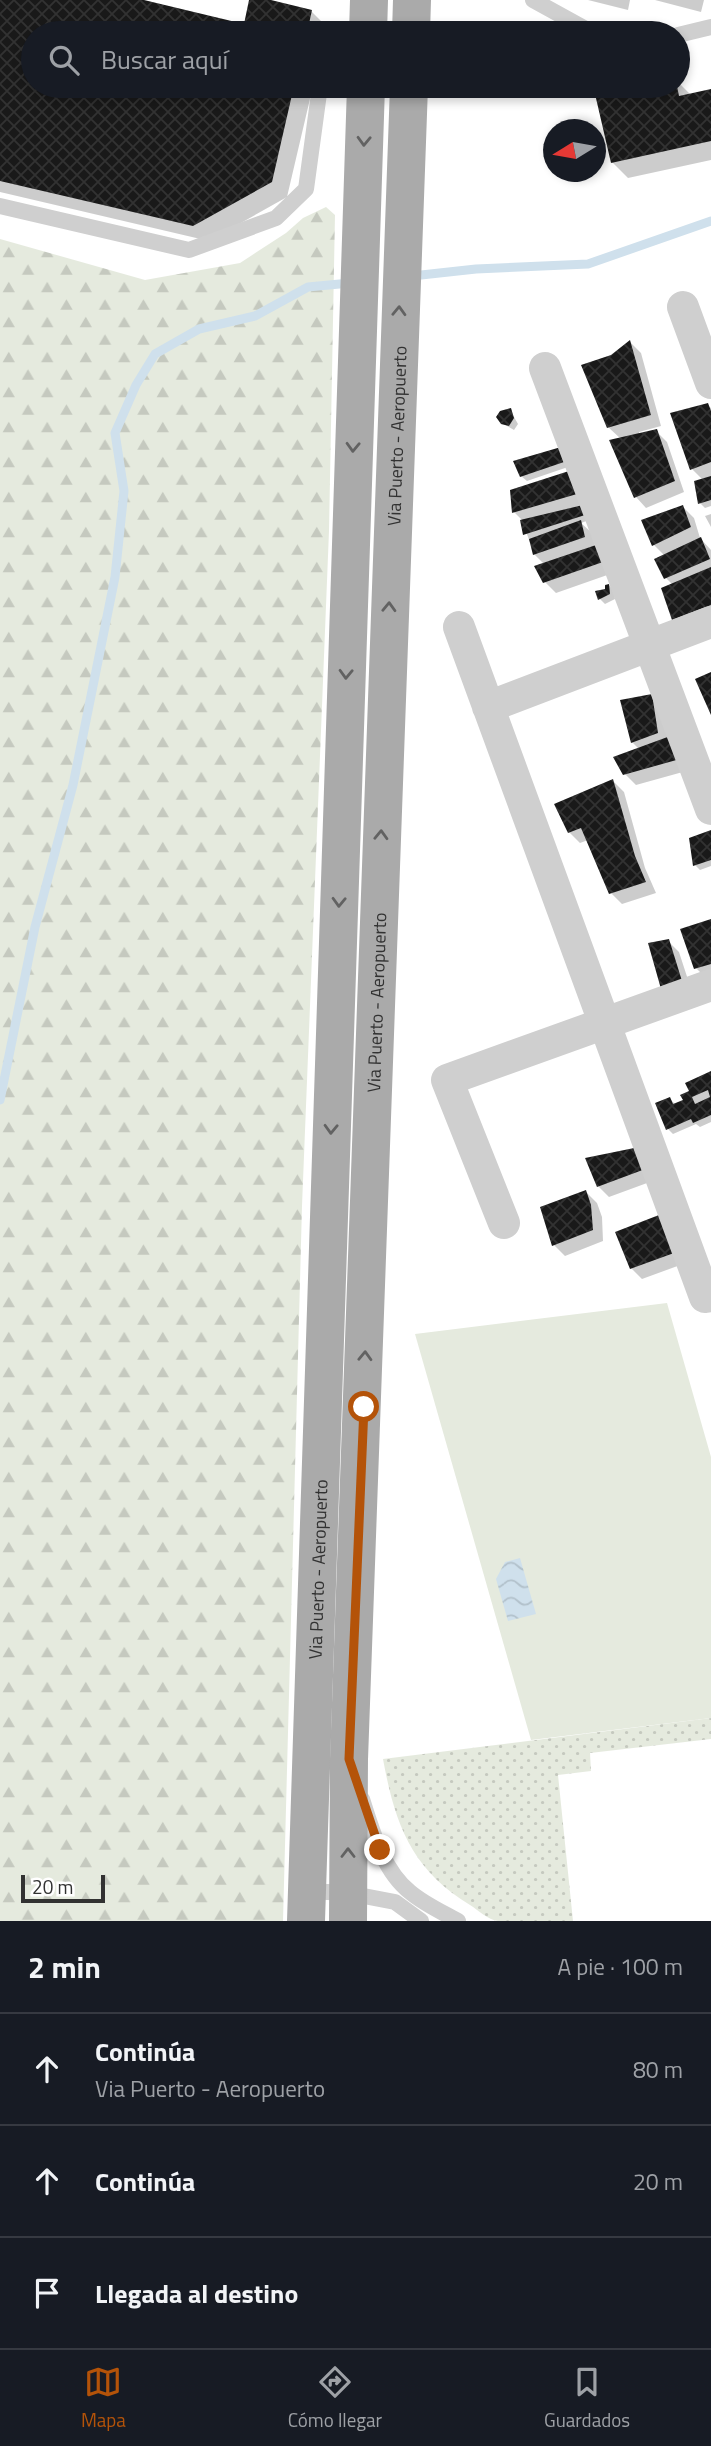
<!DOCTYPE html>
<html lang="es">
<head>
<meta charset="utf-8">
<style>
	body { margin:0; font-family:"Titillium Web",sans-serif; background:#242831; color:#f1f3f6 }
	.compass { position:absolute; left:543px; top:119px; width:63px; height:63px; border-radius:50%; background:#171b24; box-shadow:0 4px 10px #0003; rotate:259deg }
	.scale { position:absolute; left:21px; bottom:18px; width:84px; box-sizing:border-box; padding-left:7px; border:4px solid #323232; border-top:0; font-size:19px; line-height:24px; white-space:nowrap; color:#323232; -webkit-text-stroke:5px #fff; paint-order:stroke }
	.stop { position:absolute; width:21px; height:21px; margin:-16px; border:5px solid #b45309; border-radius:50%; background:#fff }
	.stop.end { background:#b45309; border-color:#fff; box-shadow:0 2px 7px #0008 }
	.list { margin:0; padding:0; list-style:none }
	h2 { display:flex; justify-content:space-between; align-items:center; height:91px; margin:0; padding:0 28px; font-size:30px }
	h2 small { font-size:23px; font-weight:400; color:#9ea1a6 }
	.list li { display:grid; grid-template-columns:46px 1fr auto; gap:21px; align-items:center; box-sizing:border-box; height:112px; padding:0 28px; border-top:2px solid #363941 }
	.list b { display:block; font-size:26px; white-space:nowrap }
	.list p { margin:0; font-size:23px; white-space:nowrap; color:#9ea1a6 }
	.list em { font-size:23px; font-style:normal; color:#9ea1a6 }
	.icon { flex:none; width:38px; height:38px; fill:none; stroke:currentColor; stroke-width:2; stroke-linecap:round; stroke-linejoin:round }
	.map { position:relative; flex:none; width:711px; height:1921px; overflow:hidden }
	.search { position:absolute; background:#171b24; box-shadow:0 4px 10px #0003; left:21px; right:21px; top:21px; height:77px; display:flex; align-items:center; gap:18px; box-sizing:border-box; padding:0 24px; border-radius:38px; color:#9ea1a6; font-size:26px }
	.sheet { height:427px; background:#171b24 }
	nav { display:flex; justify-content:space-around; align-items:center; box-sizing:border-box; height:98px; border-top:2px solid #363941; background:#171b24; font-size:19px; color:#9ea1a6 }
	nav a { display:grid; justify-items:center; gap:4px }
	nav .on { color:#b45309 }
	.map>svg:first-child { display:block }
</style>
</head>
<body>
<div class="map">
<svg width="711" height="1921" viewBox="0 0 711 1921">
	<defs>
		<pattern id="grass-dots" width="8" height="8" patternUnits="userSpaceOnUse" patternTransform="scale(1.75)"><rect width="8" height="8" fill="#e5eade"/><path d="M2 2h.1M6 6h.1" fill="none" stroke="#c5c9bf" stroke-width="1.8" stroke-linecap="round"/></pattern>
		<pattern id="forest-firs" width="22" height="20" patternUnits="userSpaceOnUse" patternTransform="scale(1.75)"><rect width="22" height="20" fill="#e5eade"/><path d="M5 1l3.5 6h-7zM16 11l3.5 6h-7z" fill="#c5c9bf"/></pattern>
		<pattern id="water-waves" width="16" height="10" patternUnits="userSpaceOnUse" patternTransform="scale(1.75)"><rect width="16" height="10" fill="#cfe0ec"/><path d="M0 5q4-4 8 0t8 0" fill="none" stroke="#b2c1cb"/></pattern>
		<pattern id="building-cross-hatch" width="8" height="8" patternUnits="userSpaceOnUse" patternTransform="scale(1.75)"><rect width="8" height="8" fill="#191919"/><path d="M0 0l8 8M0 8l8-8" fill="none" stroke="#323232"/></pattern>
	</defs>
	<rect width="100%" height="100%" fill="#fff"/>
	<path fill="url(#grass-dots)" d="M 711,1718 L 711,1739 L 590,1753 L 591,1771 L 558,1775 L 573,1921 C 549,1921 522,1921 498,1921 C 488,1920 478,1910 470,1905 C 411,1869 395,1824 383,1759 Z"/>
	<path fill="url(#forest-firs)" d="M 326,207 L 335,215 L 329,531 L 302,1206 L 283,1921 L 0,1921 L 0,239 L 145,280 L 240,263 L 286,233 L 303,218 Z"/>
	<path fill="#e5eade" d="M 667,1303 L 711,1457 L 711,1718 L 531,1740 L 415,1334 Z"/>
	<path fill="url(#water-waves)" d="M 520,1558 L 536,1614 L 508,1621 L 496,1579 L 505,1562 Z"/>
	<path fill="#0003" d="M 0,0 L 137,0 L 245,26 L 251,0 L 311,11 L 327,27 L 326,33 L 33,33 L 33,86 L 313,86 L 287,197 L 209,241 L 0,192 Z
		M 588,0 L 630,0 L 628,10 Z
		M 655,0 L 704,0 L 701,12 Z
		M 678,82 L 691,95 L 711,91 L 711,160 L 628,178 L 612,162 L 598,95 L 641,86 L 678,86 Z
		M 568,124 L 573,130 L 556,130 L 555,126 Z
		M 563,172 L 583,172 L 584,178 L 569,180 Z
		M 630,342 L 641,353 L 661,426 L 639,432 L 639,435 L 656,431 L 667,442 L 684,492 L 646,508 L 636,497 L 621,439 L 608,427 Z
		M 707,405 L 711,408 L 711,506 L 705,508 L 700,503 L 703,480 L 692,469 L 672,414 Z
		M 510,410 L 518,424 L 514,430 L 502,423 Z
		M 561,449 L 568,467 L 527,481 L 521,476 Z
		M 572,472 L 589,520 L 581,523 L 592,533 L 595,547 L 613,573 L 556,593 L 545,582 L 545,565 L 534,554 L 522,520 L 514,512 Z
		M 683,507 L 694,518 L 700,538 L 711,550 L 711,620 L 684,630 L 673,619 L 673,585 L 666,578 L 665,556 L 654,545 Z
		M 711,514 L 711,527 L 705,516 Z
		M 609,585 L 614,591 L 615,599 L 605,604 L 600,599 Z
		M 652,696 L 690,770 L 636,785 L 625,774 L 639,749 L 632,742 Z
		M 613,781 L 624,792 L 645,868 L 656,893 L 622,904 L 611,893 L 588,840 L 580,843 L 569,832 Z
		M 711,831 L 711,866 L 700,870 L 695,865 Z
		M 711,921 L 711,978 L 707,979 L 696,968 Z
		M 668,941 L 679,952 L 692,992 L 673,999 Z
		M 711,1073 L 711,1122 L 700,1127 L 696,1124 L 673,1134 L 668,1129 L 670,1099 L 675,1104 L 685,1101 Z
		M 643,1148 L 658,1179 L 609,1197 L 598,1186 Z
		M 586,1192 L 597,1203 L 602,1217 L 603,1241 L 565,1256 L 554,1245 Z
		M 659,1217 L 683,1264 L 642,1279 L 631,1268 Z"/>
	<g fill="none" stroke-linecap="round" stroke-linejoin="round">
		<path stroke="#cfe0ec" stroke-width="9" d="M 412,276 L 476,269 L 588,264 L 711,221
			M 0,1100 L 35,927 L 73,785 L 115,577 L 124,491 L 115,433 L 136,385 L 155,354 L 199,329 L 255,316 L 308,287 L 350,283"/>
	</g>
	<path fill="url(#building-cross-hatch)" fill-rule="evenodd" d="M 0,0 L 144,0 L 244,24 L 249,0 L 271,0 L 312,10 L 307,33 L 33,33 L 33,86 L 294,86 L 272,182 L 193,226 L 0,181 Z
		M 632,86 L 677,86 L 679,96 L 711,89 L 711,141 L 611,163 L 595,94 Z
		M 630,340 L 651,415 L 607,428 L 581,365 L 611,355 Z
		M 708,403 L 711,411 L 711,462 L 690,470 L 670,413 Z
		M 511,408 L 514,418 L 509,426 L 501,424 L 496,417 L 500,411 Z
		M 657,429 L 675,481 L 634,498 L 609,440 Z
		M 561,447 L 564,462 L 520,477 L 513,461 Z
		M 572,470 L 577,494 L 512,513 L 510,490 Z
		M 711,476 L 711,500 L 698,504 L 694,481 Z
		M 583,505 L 585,515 L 523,535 L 520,520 Z
		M 683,505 L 691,527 L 652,546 L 641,520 Z
		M 581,520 L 585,537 L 533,555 L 529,539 Z
		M 701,537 L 710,559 L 664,579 L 654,559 Z
		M 599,544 L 603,562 L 543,583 L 534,566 Z
		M 711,567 L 711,605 L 672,620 L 661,588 Z
		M 609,584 L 610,594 L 598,600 L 595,591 L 605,589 L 605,585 Z
		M 711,672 L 711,715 L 695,679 Z
		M 652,694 L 658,733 L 631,743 L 620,700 Z
		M 673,735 L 680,759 L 623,775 L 613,757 Z
		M 613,779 L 635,856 L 646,882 L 609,894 L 581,828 L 568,833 L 554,804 Z
		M 711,830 L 711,860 L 693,866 L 689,838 Z
		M 711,919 L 711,964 L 694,969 L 680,929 Z
		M 669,939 L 682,981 L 661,989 L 648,943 Z
		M 711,1071 L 711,1115 L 693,1123 L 691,1119 L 666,1130 L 655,1103 L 670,1097 L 673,1104 L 683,1100 L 680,1095 L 689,1091 L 685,1083 ZM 708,1090 L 710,1097 L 695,1104 L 692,1097 Z
		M 644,1146 L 648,1168 L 597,1187 L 585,1158 Z
		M 586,1190 L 591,1205 L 593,1230 L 552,1246 L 540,1207 Z
		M 659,1215 L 674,1253 L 630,1269 L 615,1232 Z"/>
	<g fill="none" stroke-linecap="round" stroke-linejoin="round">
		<path stroke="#cfcfcf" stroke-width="16" d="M 533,0 L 593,33
			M 678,35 L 711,27
			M 465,89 L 477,86
			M 0,206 L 189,250 L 276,218 L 306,189 L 320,86
			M 362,1799 C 372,1830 383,1871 410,1892 C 424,1904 442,1912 458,1921
			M 307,1891 L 348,1893 L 395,1902 L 421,1921"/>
		<path stroke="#cfcfcf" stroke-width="32" d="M 683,307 L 711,383
			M 545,368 L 711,809
			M 459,627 L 705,1297 L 711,1296
			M 488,707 L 711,622
			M 504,1223 L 447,1080 L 711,985"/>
		<g stroke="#aaa" stroke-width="38">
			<path d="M 368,33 L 369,0"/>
			<path d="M 411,33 L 412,0"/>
			<path id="s1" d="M 306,1921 L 366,86"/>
			<path id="s2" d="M 348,1921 L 349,1759 L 409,86"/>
		</g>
	</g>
	<defs><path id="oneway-chevron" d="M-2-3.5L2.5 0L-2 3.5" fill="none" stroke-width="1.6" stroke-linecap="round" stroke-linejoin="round" transform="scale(1.75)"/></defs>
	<g stroke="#626262">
		<use href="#oneway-chevron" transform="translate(364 141) rotate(92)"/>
		<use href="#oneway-chevron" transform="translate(399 311) rotate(-88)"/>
		<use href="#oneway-chevron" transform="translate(353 447) rotate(92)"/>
		<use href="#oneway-chevron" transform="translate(389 607) rotate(-88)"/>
		<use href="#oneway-chevron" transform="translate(346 674) rotate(92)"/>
		<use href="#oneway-chevron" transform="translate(381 835) rotate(-88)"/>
		<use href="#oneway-chevron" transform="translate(339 902) rotate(92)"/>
		<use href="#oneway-chevron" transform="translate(331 1129) rotate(92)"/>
		<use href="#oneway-chevron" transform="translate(365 1356) rotate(-88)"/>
		<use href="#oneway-chevron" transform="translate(348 1853) rotate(-90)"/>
	</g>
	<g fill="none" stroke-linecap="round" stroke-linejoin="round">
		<path stroke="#b45309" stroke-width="9" d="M 364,1407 L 349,1759 L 380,1850"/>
	</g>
	<g text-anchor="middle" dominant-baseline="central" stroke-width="7" stroke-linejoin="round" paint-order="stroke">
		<g font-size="18" fill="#323232" stroke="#fff">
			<text stroke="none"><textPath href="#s2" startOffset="1486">Via Puerto - Aeropuerto</textPath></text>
			<text stroke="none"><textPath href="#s2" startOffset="919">Via Puerto - Aeropuerto</textPath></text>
			<text stroke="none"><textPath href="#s1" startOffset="352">Via Puerto - Aeropuerto</textPath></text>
		</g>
	</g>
</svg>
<svg class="compass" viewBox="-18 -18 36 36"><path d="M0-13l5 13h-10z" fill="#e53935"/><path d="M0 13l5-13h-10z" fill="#9ea1a6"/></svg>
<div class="scale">20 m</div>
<div class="stop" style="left:364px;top:1407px"></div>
<div class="stop end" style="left:380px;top:1850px"></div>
<div class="search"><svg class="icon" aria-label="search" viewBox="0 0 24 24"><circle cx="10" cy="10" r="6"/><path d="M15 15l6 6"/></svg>Buscar aquí</div>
</div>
<section class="sheet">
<h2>2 min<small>A pie · 100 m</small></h2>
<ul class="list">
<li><svg class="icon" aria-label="ahead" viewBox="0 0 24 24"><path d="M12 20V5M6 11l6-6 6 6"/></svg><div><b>Continúa</b><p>Via Puerto - Aeropuerto</p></div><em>80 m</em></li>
<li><svg class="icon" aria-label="ahead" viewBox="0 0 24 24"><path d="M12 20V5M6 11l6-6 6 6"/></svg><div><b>Continúa</b></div><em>20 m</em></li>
<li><svg class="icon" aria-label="arrive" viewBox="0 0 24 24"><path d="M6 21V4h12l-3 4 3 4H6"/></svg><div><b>Llegada al destino</b></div></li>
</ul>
</section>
<nav>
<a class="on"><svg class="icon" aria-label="map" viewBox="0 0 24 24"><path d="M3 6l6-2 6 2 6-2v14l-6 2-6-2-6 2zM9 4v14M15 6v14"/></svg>Mapa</a>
<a><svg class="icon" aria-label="directions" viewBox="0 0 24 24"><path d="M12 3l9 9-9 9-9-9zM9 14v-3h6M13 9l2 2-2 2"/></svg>Cómo llegar</a>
<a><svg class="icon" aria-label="saved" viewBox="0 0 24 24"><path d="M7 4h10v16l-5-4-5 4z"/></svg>Guardados</a>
</nav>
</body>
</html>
